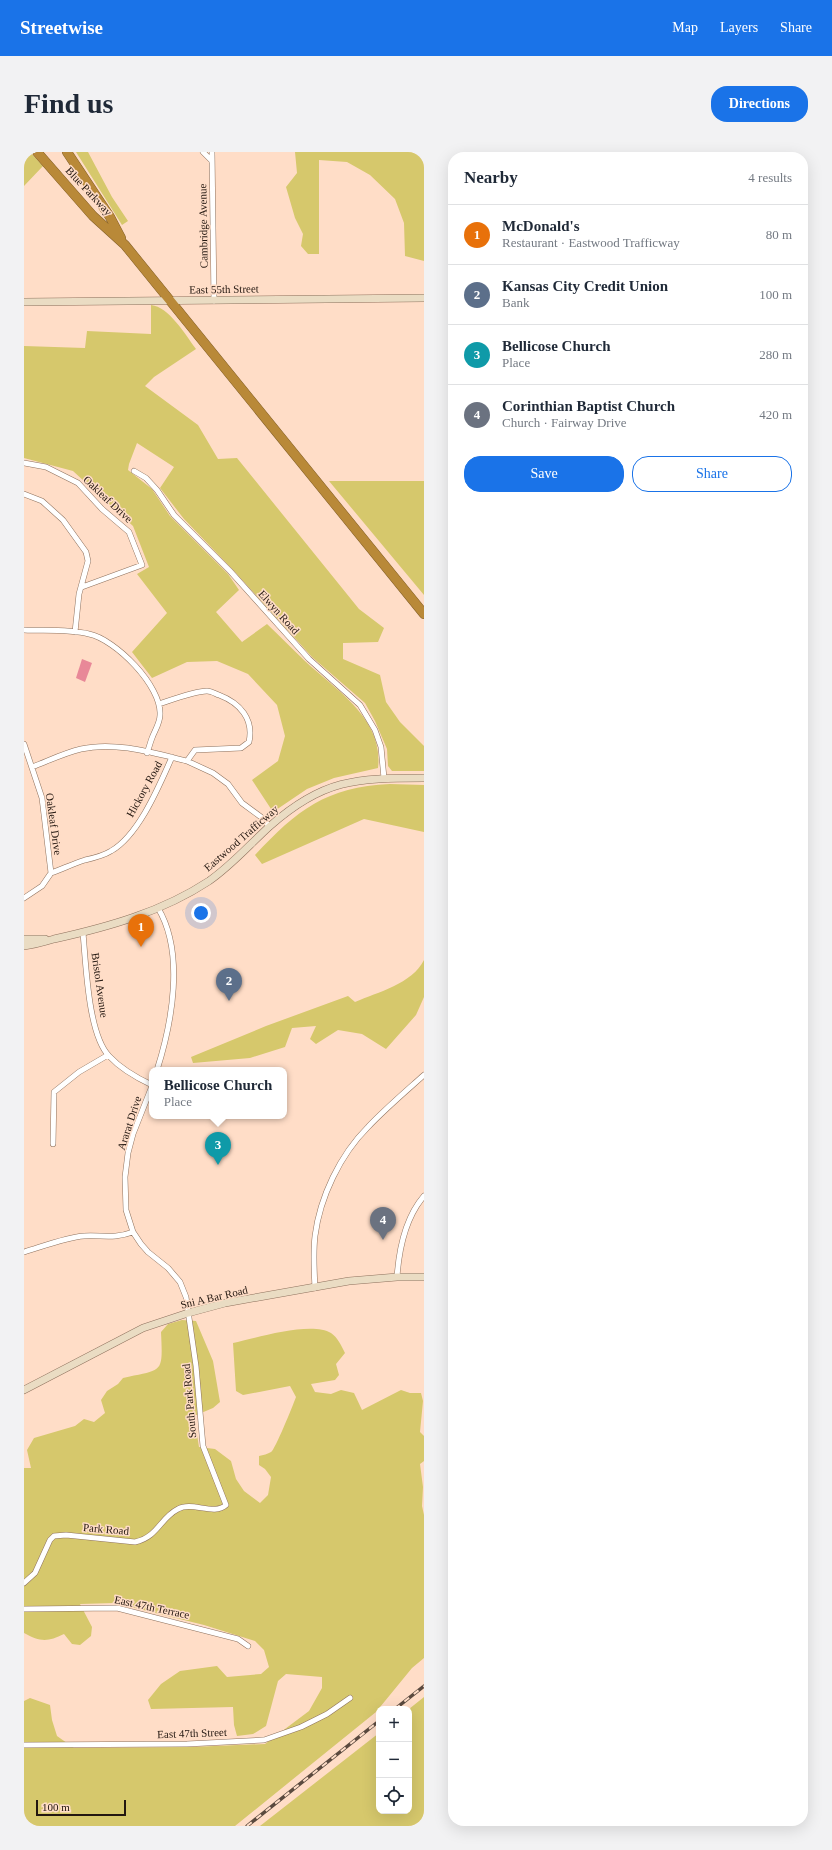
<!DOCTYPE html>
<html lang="en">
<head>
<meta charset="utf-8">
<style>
	body { margin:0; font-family:"Times New Roman",serif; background:#f2f2f3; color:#1f2937 }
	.controls { position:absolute; right:12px; bottom:12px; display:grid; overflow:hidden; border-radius:8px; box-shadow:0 4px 16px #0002 }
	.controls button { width:36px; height:36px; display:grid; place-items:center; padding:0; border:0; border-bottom:1px solid #e0e1e3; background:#fff; color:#1f2937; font:20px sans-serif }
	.scale { position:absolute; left:12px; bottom:10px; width:90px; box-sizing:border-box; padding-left:4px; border:2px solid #231710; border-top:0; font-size:11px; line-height:14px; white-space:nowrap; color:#231710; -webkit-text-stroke:3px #ffddc7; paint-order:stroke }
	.you { position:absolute; left:177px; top:761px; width:14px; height:14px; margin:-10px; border:3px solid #fff; border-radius:50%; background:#1a73e8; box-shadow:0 0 0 6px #1a73e833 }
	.badge { display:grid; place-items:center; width:26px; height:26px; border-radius:50%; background:#1a73e8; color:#fff; font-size:13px; font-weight:700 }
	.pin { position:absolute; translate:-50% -33px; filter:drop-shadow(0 1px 2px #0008) }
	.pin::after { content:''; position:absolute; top:21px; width:14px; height:12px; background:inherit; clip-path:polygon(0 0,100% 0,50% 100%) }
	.popup { position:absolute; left:125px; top:915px; width:138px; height:52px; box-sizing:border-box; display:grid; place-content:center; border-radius:8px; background:#fff; filter:drop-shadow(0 1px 3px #0005); font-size:13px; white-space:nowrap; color:#747a83 }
	.popup b { font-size:15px; color:#1f2937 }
	.popup::after { content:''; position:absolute; left:50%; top:100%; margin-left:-8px; border:8px solid transparent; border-top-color:#fff }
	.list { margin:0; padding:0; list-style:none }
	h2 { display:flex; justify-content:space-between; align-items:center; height:52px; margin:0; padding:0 16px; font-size:17px }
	h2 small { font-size:13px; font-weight:400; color:#747a83 }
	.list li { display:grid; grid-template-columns:26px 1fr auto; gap:12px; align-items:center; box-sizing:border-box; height:60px; padding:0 16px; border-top:1px solid #e0e1e3 }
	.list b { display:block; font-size:15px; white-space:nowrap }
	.list p { margin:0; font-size:13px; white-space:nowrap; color:#747a83 }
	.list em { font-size:13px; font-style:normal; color:#747a83 }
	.actions { display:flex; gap:8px; padding:12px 16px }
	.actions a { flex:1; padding:9px 0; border:1px solid #1a73e8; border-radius:16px; text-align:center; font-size:14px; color:#1a73e8 }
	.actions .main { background:#1a73e8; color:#fff }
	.icon { flex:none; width:22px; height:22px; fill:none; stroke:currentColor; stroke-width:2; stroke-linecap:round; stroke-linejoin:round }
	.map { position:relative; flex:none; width:400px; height:1674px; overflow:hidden; border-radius:16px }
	header { display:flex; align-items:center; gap:24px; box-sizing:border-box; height:56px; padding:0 20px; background:#1a73e8; color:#fff }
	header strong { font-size:19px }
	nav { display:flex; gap:22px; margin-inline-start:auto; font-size:14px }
	.intro { display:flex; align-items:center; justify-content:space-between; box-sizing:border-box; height:96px; padding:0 24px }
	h1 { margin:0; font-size:28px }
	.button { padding:10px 18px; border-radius:16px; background:#1a73e8; color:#fff; font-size:14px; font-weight:700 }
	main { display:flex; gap:24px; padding:0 24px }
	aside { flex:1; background:#fff; border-radius:16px; box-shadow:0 4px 16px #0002 }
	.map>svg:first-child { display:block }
</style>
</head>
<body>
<header>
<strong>Streetwise</strong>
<nav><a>Map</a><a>Layers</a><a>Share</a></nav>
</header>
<div class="intro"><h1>Find us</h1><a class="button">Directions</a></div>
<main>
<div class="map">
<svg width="400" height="1674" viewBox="0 0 400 1674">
	<rect width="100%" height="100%" fill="#ffddc7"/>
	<path fill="#d6c86c" d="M 0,0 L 6,0 L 19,14 L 0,34 Z
		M 52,0 L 64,0 L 88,45 L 104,69 L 98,73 Z
		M 271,0 L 400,0 L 400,109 L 381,104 L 380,71 L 371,47 L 346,23 L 323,10 L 295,8 L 295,102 L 284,102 L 277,94 L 279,82 L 271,66 L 262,35 L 273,21 Z
		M 127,153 C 145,155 161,182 172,197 L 130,225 L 121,234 L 174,273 L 194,307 L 213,306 L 335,457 L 360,476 L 354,490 L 319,491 L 319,507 L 356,523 L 362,550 L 376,570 L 400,594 L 400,619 L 368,619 L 364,614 L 363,597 L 351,569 L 341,551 L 288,505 L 211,420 L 160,367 L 136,336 L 150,315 L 113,291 L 105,312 L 104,318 L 128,337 L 146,364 L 204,422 L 215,438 L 192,460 L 218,490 L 243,472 C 256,484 268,497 281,509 C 312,538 360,567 354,616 L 310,626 L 283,637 L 249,660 L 228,628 L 254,609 L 261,584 L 253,553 L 224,522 L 193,509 L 163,510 L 128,526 L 108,500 L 143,461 L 113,422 L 125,415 L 109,374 L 49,319 L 0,306 L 0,194 L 61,196 L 63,179 L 127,182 Z
		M 305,329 L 400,329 L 400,443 Z
		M 366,632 L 400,633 L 400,680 L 340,667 L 238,712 L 231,703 C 273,658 302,635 366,632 Z
		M 400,808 L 400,845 L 392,863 L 362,897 L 338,882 L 314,878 L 292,892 L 286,887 L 292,874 L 268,876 L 261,895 L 226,906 L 169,911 L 167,905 L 242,874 L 324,844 L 331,850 C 354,840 388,832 400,808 Z
		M 158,1168 L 172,1169 L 189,1209 L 196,1250 L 189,1256 L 170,1264 L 175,1295 L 191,1297 L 207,1309 L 212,1327 L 220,1339 L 236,1351 L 244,1343 L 247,1325 L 241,1317 L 235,1313 L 235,1304 C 239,1303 244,1302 247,1300 C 251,1298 269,1253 272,1245 L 266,1234 L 219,1243 L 212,1239 L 209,1191 C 232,1186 287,1169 307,1181 C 314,1186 317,1193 321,1201 L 312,1212 L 315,1223 L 311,1228 L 287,1232 L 291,1240 L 307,1242 L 317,1238 L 330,1241 L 338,1258 L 377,1238 L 386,1241 L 397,1241 L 399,1249 L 396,1280 L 400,1284 L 400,1309 L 396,1312 L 399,1335 L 398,1354 L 400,1363 L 400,1506 L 388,1516 L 352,1560 L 211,1674 L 0,1674 L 0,1549 L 6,1546 L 26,1553 L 28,1568 L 33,1584 L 50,1596 L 167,1595 L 241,1592 L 285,1559 L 298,1536 L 298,1525 L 262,1522 L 254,1529 L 242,1574 L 229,1582 L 213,1584 L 210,1573 L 209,1555 L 127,1557 L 124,1548 L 137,1532 L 156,1519 L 193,1514 L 203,1525 L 237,1522 L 245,1515 L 240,1498 L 231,1489 L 180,1473 L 91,1451 L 56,1452 L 68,1475 L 67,1484 L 56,1493 L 48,1492 L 40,1482 C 24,1490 16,1490 0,1481 L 0,1316 L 7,1316 L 3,1298 L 10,1286 L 51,1274 L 60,1267 L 70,1270 L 81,1261 L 77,1248 L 83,1239 L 94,1232 L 99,1226 C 139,1217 139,1223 137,1180 L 144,1172 Z
		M 400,1545 L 400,1674 L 236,1674 L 355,1581 L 355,1659 L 385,1659 L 385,1557 Z"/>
	<path fill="#e88898" d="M 58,507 L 68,511 L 61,530 L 52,526 Z"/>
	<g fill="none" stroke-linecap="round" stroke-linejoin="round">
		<defs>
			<path id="street" d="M 179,0 L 188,9
				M 188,0 L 190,149
				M 0,311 L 22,315 L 54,331 L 78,357 L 105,380 L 118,413 L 58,435
				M 110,319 L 122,326 L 133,338 L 150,363 L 206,419 L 285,507 L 336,553 L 351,578 L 357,595 L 360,626
				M 0,342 L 18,349 L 39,368 L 62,400 L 64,409 L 55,442 L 51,480
				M 0,478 C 21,479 44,477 65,482 C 91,487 138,534 136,563 C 136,571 131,578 128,586 C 126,591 125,596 123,601
				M 0,592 L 18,646 L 27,721 L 18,734 L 0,746
				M 163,609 L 189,621 L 204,632 L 218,651 L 237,665 L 246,675
				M 8,615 C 24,609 40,601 57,597 C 91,589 130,601 163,609 L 171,598 L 217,596 L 225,590 C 230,567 216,551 195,543 C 192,542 187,539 183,539 C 171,539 147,548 135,552
				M 27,721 C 38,717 49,712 61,708 C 70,706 79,704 87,699 C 115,683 135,634 148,605
				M 59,781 C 62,812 64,882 85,904 C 97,917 113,926 128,933
				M 133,918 C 148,871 161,801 134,756
				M 29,992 L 30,940 L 55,920 L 84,903
				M 0,1100 C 17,1095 43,1085 60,1084 C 79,1083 90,1087 109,1080
				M 373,1125 C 375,1097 381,1066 400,1044
				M 291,1136 C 290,1118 289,1101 291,1084 C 296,1045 316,1003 344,975 C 361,957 381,940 400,923
				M 0,1431 L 11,1421 L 26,1388 L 30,1384 L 42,1383 L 111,1390 C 134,1385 136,1366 154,1357 C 168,1349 190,1364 202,1353 L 179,1294 L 172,1214 L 162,1145 L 156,1130 L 144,1116 L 124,1100 L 117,1092 L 109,1080 L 102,1058 L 101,1025 L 104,1001 L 109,982 L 128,934
				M 0,1457 L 93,1456 L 214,1487 L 224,1494
				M 0,1593 L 163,1592 L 240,1588 L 277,1575 L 303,1562 L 326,1546"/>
			<path id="secondary" d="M 0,150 L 400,146
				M 0,787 L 21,787
				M 0,794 C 10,793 20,790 30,787 C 84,775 138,760 185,729 C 208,713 225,693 246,674 C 299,627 332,626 400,626
				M 0,1238 L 119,1176 L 164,1161 L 201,1151 L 325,1129 L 373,1125 L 400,1125"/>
			<path id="highway" d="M 13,0 L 69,64 L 101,93 L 400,462
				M 43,0 L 86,65 L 97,86"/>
		</defs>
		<use href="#street" stroke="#8e715d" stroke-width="6"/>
		<use href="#secondary" stroke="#8e715d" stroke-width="8"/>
		<use href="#highway" stroke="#84612a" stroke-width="10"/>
		<use href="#street" stroke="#fff" stroke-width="5"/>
		<use href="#secondary" stroke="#eadcc3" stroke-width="7"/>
		<use href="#highway" stroke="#b98938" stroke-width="9"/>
		<defs>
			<path id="rail" d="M 371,1557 L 400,1534
				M 223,1674 L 355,1569"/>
		</defs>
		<use href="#rail" stroke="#5b4a3f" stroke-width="3.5"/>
		<use href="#rail" stroke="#ffddc7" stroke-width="2" stroke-dasharray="6" stroke-linecap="butt"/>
	</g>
	<g text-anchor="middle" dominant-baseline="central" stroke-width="3" stroke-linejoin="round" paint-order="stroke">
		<g font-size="11" fill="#231710" stroke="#ffddc7">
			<text transform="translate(65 39) rotate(47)">Blue Parkway</text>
			<text transform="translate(179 74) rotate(-91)">Cambridge Avenue</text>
			<text transform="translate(200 137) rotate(-1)">East 55th Street</text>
			<text transform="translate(84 347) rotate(43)">Oakleaf Drive</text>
			<text transform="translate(255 460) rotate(48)">Elwyn Road</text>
			<text transform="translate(120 637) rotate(-61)">Hickory Road</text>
			<text transform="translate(30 672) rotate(82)">Oakleaf Drive</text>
			<text transform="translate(217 686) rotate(-41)">Eastwood Trafficway</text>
			<text transform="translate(76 833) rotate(82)">Bristol Avenue</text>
			<text transform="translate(105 971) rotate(-72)">Ararat Drive</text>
			<text transform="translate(190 1145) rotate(-13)">Sni A Bar Road</text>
			<text transform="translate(165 1249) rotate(-95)">South Park Road</text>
			<text transform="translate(82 1377) rotate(5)">Park Road</text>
			<text transform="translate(128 1455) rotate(12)">East 47th Terrace</text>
			<text transform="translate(168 1581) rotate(-2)">East 47th Street</text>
		</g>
	</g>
</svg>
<div class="controls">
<button>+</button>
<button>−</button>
<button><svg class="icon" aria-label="locate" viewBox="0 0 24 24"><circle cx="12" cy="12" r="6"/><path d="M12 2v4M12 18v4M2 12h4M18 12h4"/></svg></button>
</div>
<div class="scale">100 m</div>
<div class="you"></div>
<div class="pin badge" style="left:117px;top:795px;background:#e8710a">1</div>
<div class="pin badge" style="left:205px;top:849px;background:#5c6f8a">2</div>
<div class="pin badge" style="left:194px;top:1013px;background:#0f9aa8">3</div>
<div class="popup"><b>Bellicose Church</b>Place</div>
<div class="pin badge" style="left:359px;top:1088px;background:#6b7280">4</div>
</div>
<aside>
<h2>Nearby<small>4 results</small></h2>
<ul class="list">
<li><span class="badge" style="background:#e8710a">1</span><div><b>McDonald's</b><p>Restaurant · Eastwood Trafficway</p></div><em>80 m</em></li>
<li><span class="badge" style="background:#5c6f8a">2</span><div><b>Kansas City Credit Union</b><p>Bank</p></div><em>100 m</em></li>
<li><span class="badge" style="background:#0f9aa8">3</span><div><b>Bellicose Church</b><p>Place</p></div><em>280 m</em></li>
<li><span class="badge" style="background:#6b7280">4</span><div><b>Corinthian Baptist Church</b><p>Church · Fairway Drive</p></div><em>420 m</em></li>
</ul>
<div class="actions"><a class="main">Save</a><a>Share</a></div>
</aside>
</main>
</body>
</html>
